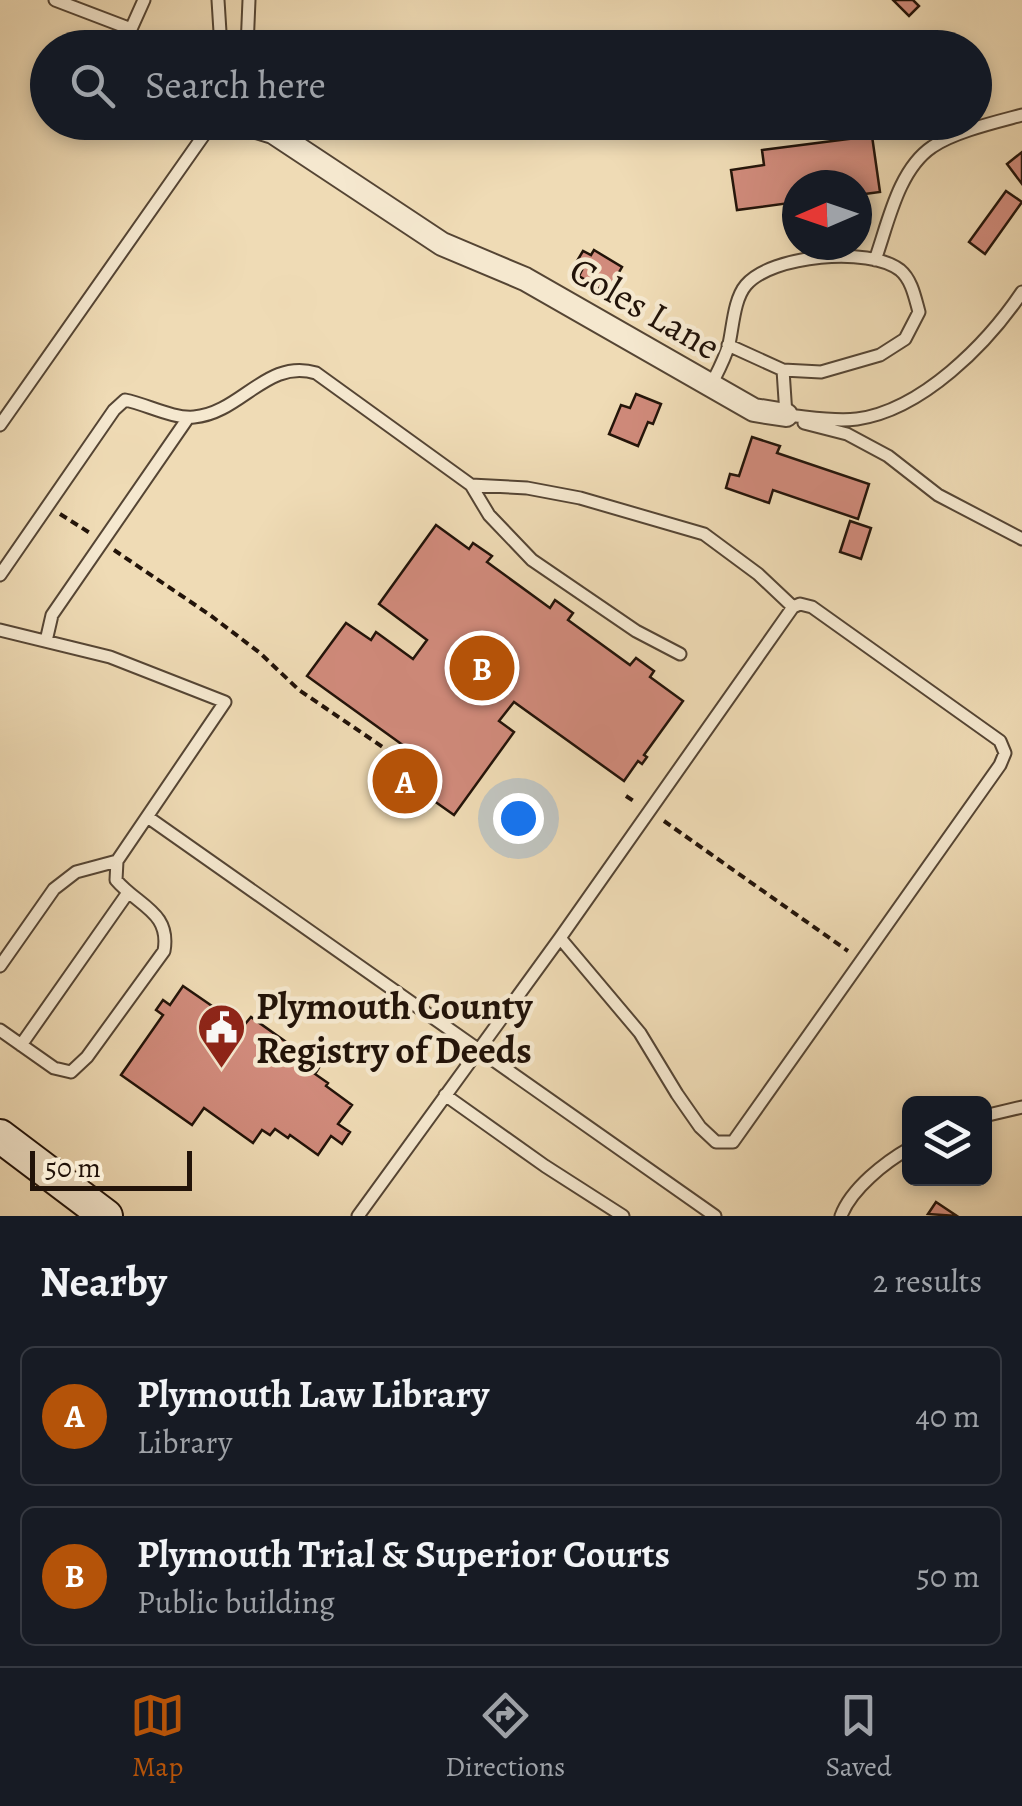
<!DOCTYPE html>
<html lang="en">
<head>
<meta charset="utf-8">
<style>
	body { margin:0; font-family:Alegreya,serif; background:#20242c; color:#f1f3f6 }
	.controls { position:absolute; right:30px; bottom:30px; display:grid; overflow:hidden; border-radius:15px; box-shadow:0 5px 15px #0003 }
	.controls button { width:90px; height:90px; display:grid; place-items:center; padding:0; border:0; border-bottom:2px solid #363941; background:#171b24; color:#f1f3f6; font:50px sans-serif }
	.compass { position:absolute; left:782px; top:170px; width:90px; height:90px; border-radius:50%; background:#171b24; box-shadow:0 5px 15px #0003; rotate:268deg }
	.scale { position:absolute; left:30px; bottom:25px; width:162px; box-sizing:border-box; padding-left:10px; border:5px solid #221309; border-top:0; font-size:28px; line-height:35px; white-space:nowrap; color:#221309; -webkit-text-stroke:8px #f5e8cf; paint-order:stroke }
	.you { position:absolute; left:518px; top:818px; width:35px; height:35px; margin:-25px; border:8px solid #fff; border-radius:50%; background:#1a73e8; box-shadow:0 0 0 15px #1a73e833 }
	.badge { display:grid; place-items:center; width:65px; height:65px; border-radius:50%; background:#b45309; color:#fff; font-size:32px; font-weight:700 }
	.pin { position:absolute; translate:-50% -50%; border:5px solid #fff; box-shadow:0 2px 10px #0006 }
	.list { margin:0; padding:0; list-style:none }
	h2 { display:flex; justify-content:space-between; align-items:center; height:130px; margin:0; padding:0 40px; font-size:42px }
	h2 small { font-size:32px; font-weight:400; color:#9ea1a6 }
	.list li { display:grid; grid-template-columns:65px 1fr auto; gap:30px; align-items:center; box-sizing:border-box; height:140px; margin:0 20px 20px; padding:0 20px; border:2px solid #363941; border-radius:15px }
	.list b { display:block; font-size:38px; white-space:nowrap }
	.list p { margin:0; font-size:32px; white-space:nowrap; color:#9ea1a6 }
	.list em { font-size:32px; font-style:normal; color:#9ea1a6 }
	.icon { flex:none; width:55px; height:55px; fill:none; stroke:currentColor; stroke-width:2; stroke-linecap:round; stroke-linejoin:round }
	.map { position:relative; flex:none; width:1022px; height:1216px; overflow:hidden }
	.search { position:absolute; background:#171b24; box-shadow:0 5px 15px #0003; left:30px; right:30px; top:30px; height:110px; display:flex; align-items:center; gap:25px; box-sizing:border-box; padding:0 35px; border-radius:55px; color:#9ea1a6; font-size:38px }
	.sheet { height:450px; background:#171b24 }
	nav { display:flex; justify-content:space-around; align-items:center; box-sizing:border-box; height:140px; border-top:2px solid #363941; background:#171b24; font-size:28px; color:#9ea1a6 }
	nav a { display:grid; justify-items:center; gap:5px }
	nav .on { color:#b45309 }
	.map>svg:first-child { display:block }
</style>
</head>
<body>
<div class="map">
<svg width="1022" height="1216" viewBox="0 0 1022 1216">
	<rect width="100%" height="100%" fill="#efdbb5"/>
	<filter id="stains"><feTurbulence type="fractalNoise" baseFrequency=".002" numOctaves="4"/><feColorMatrix values="0 0 0 0 .2 0 0 0 0 .09 0 0 0 0 .02 0 0 0 .5 -.17"/></filter>
	<radialGradient id="worn" r=".72"><stop offset=".6" stop-color="#630" stop-opacity="0"/><stop offset="1" stop-color="#630" stop-opacity=".3"/></radialGradient>
	<path fill="#d18b7c" stroke="#221309" stroke-width="2.5" d="M 893,0 L 913,0 L 919,6 L 909,16 Z
		M 872,136 L 880,192 L 857,195 L 857,185 L 797,185 L 797,202 L 737,210 L 731,170 L 764,165 L 762,150 Z
		M 1022,152 L 1022,184 L 1007,164 Z
		M 1006,191 L 1022,202 L 985,254 L 969,242 Z
		M 594,250 L 622,267 L 607,293 L 579,276 L 582,270 L 574,266 L 583,251 L 591,255 Z
		M 636,394 L 661,404 L 653,424 L 648,422 L 638,446 L 609,434 L 621,405 L 630,408 Z
		M 752,437 L 780,446 L 777,453 L 869,484 L 858,519 L 773,490 L 769,503 L 726,488 L 730,474 L 739,476 Z
		M 850,521 L 871,528 L 861,559 L 840,552 Z
		M 436,525 L 469,549 L 473,543 L 492,556 L 487,562 L 550,608 L 555,600 L 573,613 L 568,620 L 630,665 L 636,658 L 654,671 L 650,677 L 683,701 L 644,755 L 647,757 L 642,764 L 638,761 L 624,781 L 514,702 L 499,721 L 514,732 L 454,815 L 420,791 L 436,769 L 307,676 L 346,623 L 371,640 L 376,632 L 413,659 L 427,640 L 379,604 Z
		M 183,986 L 231,1019 L 233,1016 L 245,1024 L 251,1017 L 320,1066 L 315,1074 L 328,1083 L 326,1086 L 352,1105 L 338,1124 L 350,1132 L 342,1144 L 331,1136 L 318,1155 L 290,1135 L 288,1138 L 275,1129 L 270,1135 L 262,1130 L 253,1143 L 204,1108 L 192,1125 L 121,1075 L 163,1015 L 156,1010 L 163,1000 L 170,1005 Z
		M 936,1202 L 957,1216 L 928,1214 Z"/>
	<g fill="none" stroke-linecap="round" stroke-linejoin="round">
		<defs>
			<path id="lane" d="M 55,0 L 131,29 L 144,0
				M 218,0 L 221,48
				M 247,48 L 249,0
				M 875,260 C 888,224 898,170 932,147 C 953,132 996,122 1022,115
				M 783,370 L 786,415
				M 710,387 C 717,373 725,359 729,344 C 733,326 734,299 746,285 C 771,255 869,246 900,270 C 912,280 915,298 919,312 L 905,339 L 880,355 L 821,372 L 783,370 L 728,345
				M 786,415 C 809,417 834,422 857,419 C 922,410 987,344 1022,292
				M 804,423 L 847,434 L 888,456 L 938,495 L 1022,539
				M 0,425 L 213,122
				M 471,485 L 527,488 L 580,498 L 704,534 L 758,574 L 793,607
				M 0,575 L 114,410 L 125,400 C 146,404 173,419 194,417 C 241,413 267,358 316,373 L 471,485 L 489,515 L 532,560 L 636,631 L 680,654
				M 0,630 L 110,657 L 225,702 L 117,861 L 116,880 C 138,906 171,912 164,951 L 87,1057 L 71,1072 L 54,1068 L 0,1030
				M 46,641 L 52,615 L 188,418
				M 149,818 L 715,1216
				M 0,966 L 54,889 L 76,872 L 117,861
				M 21,1045 L 127,894
				M 445,1095 L 545,1166 L 623,1216
				M 984,1116 L 1022,1107
				M 358,1216 L 560,938 L 793,607 L 800,604 L 812,607 L 1000,741 L 1005,753 L 1000,765 L 733,1142 L 716,1142 L 700,1127 L 677,1094 L 640,1033 L 560,938
				M 841,1216 C 851,1189 885,1162 910,1148"/>
			<path id="street" d="M 240,122 L 273,132 L 442,244 L 525,279 L 754,410 L 786,415"/>
			<path id="secondary" d="M 0,1136 L 106,1216"/>
		</defs>
		<use href="#lane" stroke="#554534" stroke-width="15"/>
		<use href="#street" stroke="#554534" stroke-width="26"/>
		<use href="#secondary" stroke="#221309" stroke-width="36"/>
		<path stroke="#221309" stroke-width="4" stroke-dasharray="8 5" stroke-linecap="butt" d="M 60,514 L 90,533
			M 114,550 L 210,615 L 260,653 L 299,690 L 415,769
			M 626,796 L 635,802
			M 664,821 L 848,951"/>
		<use href="#lane" stroke="#f5e8cf" stroke-width="11"/>
		<use href="#street" stroke="#f5e8cf" stroke-width="22"/>
		<use href="#secondary" stroke="#f5e8cf" stroke-width="32"/>
	</g>
	<defs>
		<symbol id="civic-pin" viewBox="-11 -11 22 30"><path d="M0 17L-7.5 6A9.5 9.5 0 1 1 7.5 6Z" fill="#8f2418" stroke="#f5e8cf"/><path d="M-.6-6.5H3V-4.5H.6V-3L4-1V1h2V6H-6V1h2V-1L-.6-3ZM-1.2 2.5V6h2.4V2.5Z" fill="#fff"/></symbol>
	</defs>
	<g fill-rule="evenodd">
		<use href="#civic-pin" x="194" y="1000" width="55" height="75"/>
	</g>
	<g text-anchor="middle" dominant-baseline="central" stroke-width="9" stroke-linejoin="round" paint-order="stroke">
		<g font-size="38" fill="#221309" stroke="#f5e8cf">
			<text transform="translate(645 308) rotate(30)">Coles Lane</text>
		</g>
		<g font-size="38" font-weight="bold" fill="#221309" stroke="#f5e8cf" text-anchor="start">
			<text x="256" y="1006">Plymouth County<tspan x="256" dy="44">Registry of Deeds</tspan></text>
		</g>
	</g>
	<rect width="100%" height="100%" filter="url(#stains)"/>
	<rect width="100%" height="100%" fill="url(#worn)"/>
</svg>
<div class="controls">
<button><svg class="icon" aria-label="layers" viewBox="0 0 24 24"><path d="M12 4l9 5-9 5-9-5zM3 14l9 5 9-5"/></svg></button>
</div>
<svg class="compass" viewBox="-18 -18 36 36"><path d="M0-13l5 13h-10z" fill="#e53935"/><path d="M0 13l5-13h-10z" fill="#9ea1a6"/></svg>
<div class="scale">50 m</div>
<div class="you"></div>
<div class="pin badge" style="left:405px;top:781px">A</div>
<div class="pin badge" style="left:482px;top:668px">B</div>
<div class="search"><svg class="icon" aria-label="search" viewBox="0 0 24 24"><circle cx="10" cy="10" r="6"/><path d="M15 15l6 6"/></svg>Search here</div>
</div>
<section class="sheet">
<h2>Nearby<small>2 results</small></h2>
<ul class="list">
<li><span class="badge">A</span><div><b>Plymouth Law Library</b><p>Library</p></div><em>40 m</em></li>
<li><span class="badge">B</span><div><b>Plymouth Trial &amp; Superior Courts</b><p>Public building</p></div><em>50 m</em></li>
</ul>
</section>
<nav>
<a class="on"><svg class="icon" aria-label="map" viewBox="0 0 24 24"><path d="M3 6l6-2 6 2 6-2v14l-6 2-6-2-6 2zM9 4v14M15 6v14"/></svg>Map</a>
<a><svg class="icon" aria-label="directions" viewBox="0 0 24 24"><path d="M12 3l9 9-9 9-9-9zM9 14v-3h6M13 9l2 2-2 2"/></svg>Directions</a>
<a><svg class="icon" aria-label="saved" viewBox="0 0 24 24"><path d="M7 4h10v16l-5-4-5 4z"/></svg>Saved</a>
</nav>
</body>
</html>
